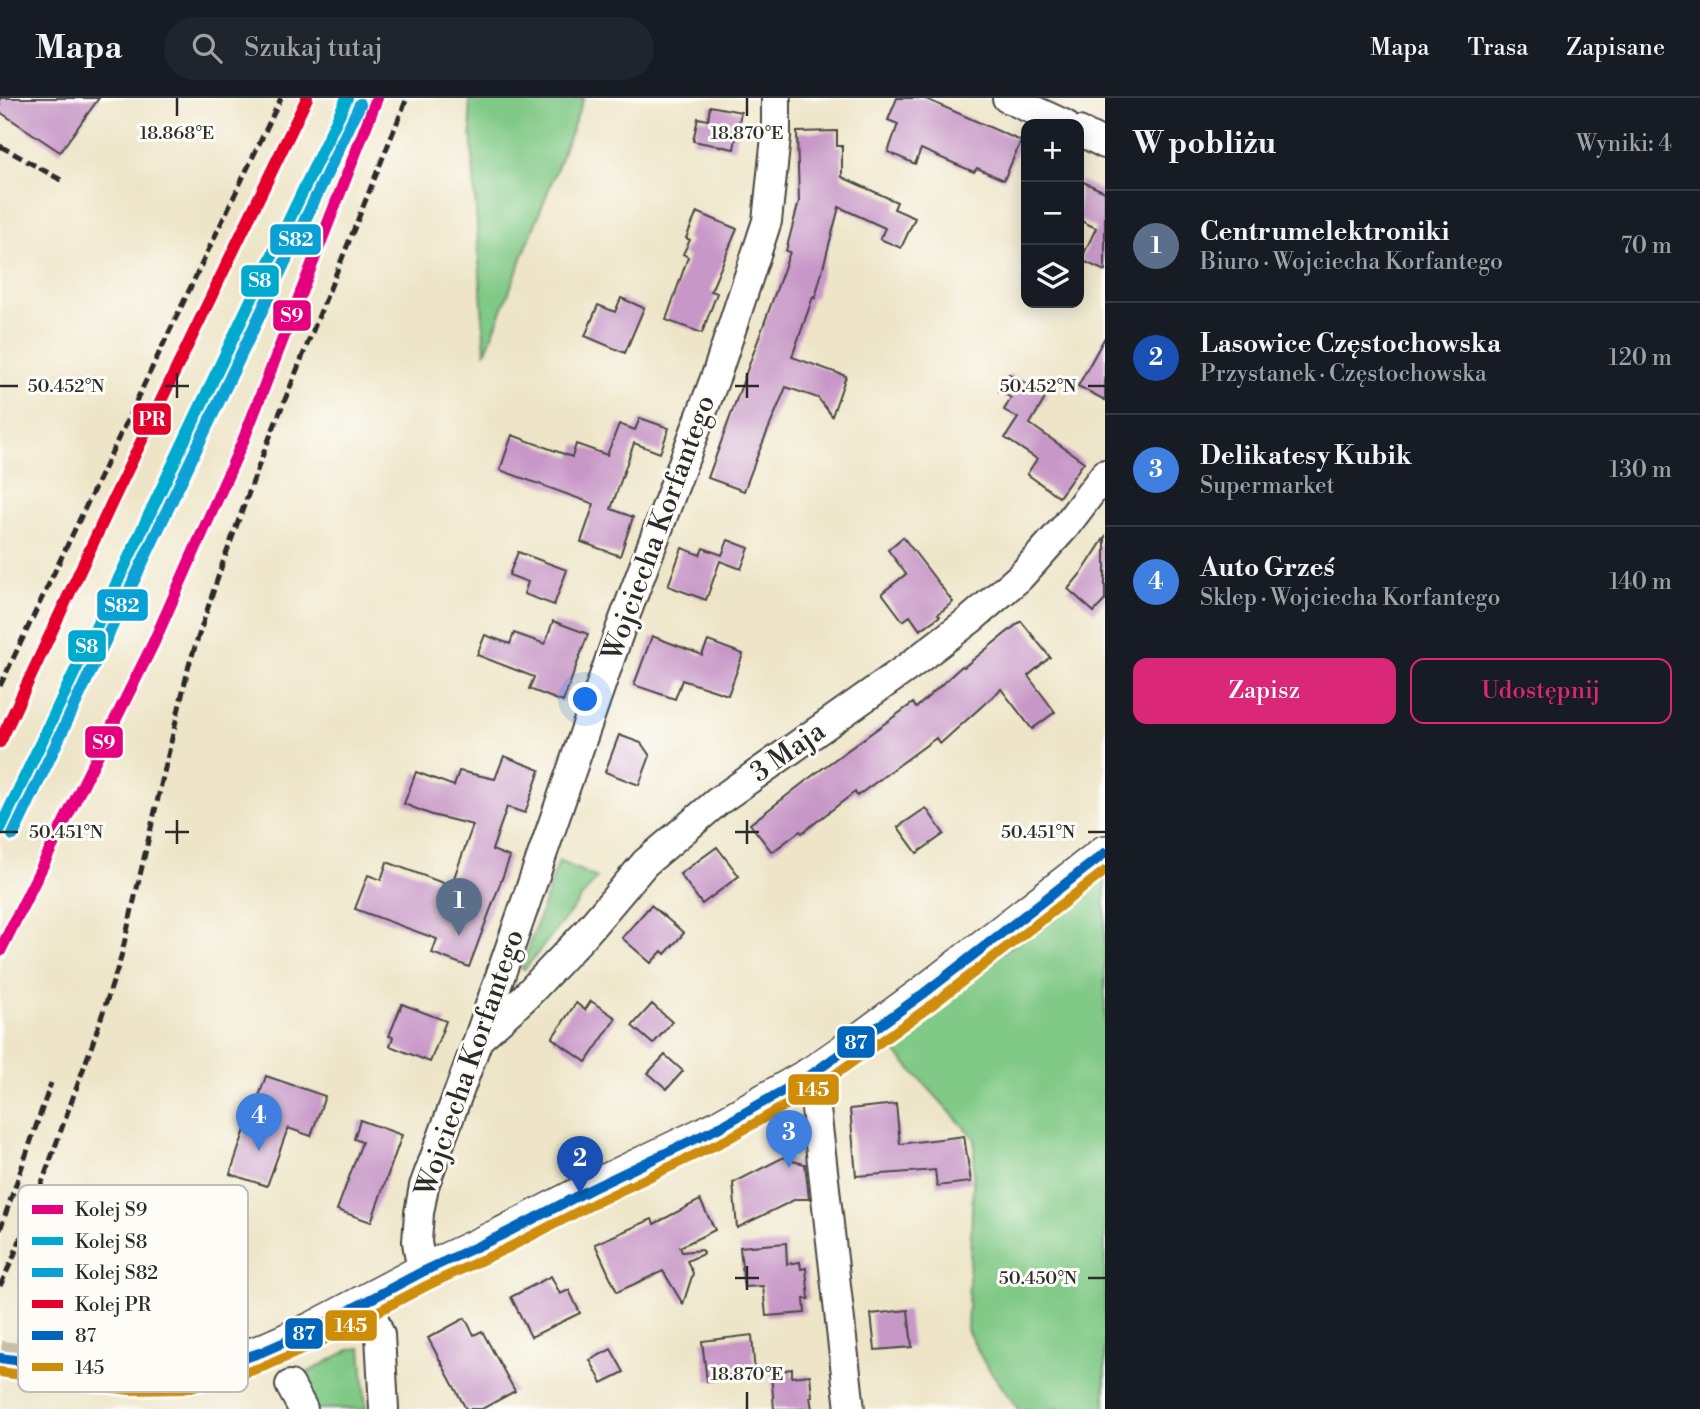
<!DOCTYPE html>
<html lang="pl">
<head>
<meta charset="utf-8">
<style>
	body { margin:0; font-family:"Libre Bodoni",serif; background:#20242c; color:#f1f3f6 }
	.controls { position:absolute; right:21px; top:21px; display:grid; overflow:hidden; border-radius:14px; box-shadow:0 4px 18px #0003 }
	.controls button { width:63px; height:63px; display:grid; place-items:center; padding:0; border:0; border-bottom:2px solid #363941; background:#171b24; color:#f1f3f6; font:35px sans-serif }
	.you { position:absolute; left:586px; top:602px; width:24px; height:24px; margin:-18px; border:5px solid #fff; border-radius:50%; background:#1a73e8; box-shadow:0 0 0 10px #1a73e833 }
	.badge { display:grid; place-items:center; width:46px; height:46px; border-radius:50%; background:#db2777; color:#fff; font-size:23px; font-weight:700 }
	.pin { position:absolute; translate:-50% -58px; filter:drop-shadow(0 2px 4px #0008) }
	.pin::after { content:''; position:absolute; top:37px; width:24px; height:21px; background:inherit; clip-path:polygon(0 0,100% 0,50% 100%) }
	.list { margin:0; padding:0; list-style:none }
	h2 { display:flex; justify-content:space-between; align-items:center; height:91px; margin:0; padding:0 28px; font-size:30px }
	h2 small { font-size:23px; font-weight:400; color:#9ea1a6 }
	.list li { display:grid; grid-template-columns:46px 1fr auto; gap:21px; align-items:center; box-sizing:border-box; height:112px; padding:0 28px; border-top:2px solid #363941 }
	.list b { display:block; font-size:26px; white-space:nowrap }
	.list p { margin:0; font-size:23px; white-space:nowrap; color:#9ea1a6 }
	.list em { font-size:23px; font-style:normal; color:#9ea1a6 }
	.actions { display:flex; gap:14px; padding:21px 28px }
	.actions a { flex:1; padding:16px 0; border:2px solid #db2777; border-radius:14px; text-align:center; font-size:24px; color:#db2777 }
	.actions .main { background:#db2777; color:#fff }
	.icon { flex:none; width:38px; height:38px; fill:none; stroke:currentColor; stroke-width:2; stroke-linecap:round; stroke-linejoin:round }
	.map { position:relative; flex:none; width:1105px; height:1311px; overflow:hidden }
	header { display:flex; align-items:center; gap:42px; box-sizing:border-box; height:98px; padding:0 35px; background:#171b24; border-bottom:2px solid #363941 }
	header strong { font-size:33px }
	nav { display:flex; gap:38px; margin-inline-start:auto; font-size:24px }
	.search { width:490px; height:63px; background:#20242c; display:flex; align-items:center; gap:18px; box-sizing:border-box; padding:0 24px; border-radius:38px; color:#9ea1a6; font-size:26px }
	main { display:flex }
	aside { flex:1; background:#171b24 }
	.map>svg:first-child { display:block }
</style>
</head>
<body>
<header>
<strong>Mapa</strong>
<div class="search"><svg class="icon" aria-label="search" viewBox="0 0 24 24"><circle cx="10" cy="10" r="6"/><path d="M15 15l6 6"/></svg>Szukaj tutaj</div>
<nav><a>Mapa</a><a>Trasa</a><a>Zapisane</a></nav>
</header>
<main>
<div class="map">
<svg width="1105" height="1311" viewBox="0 0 1105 1311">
	<rect width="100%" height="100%" fill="#fdfcf7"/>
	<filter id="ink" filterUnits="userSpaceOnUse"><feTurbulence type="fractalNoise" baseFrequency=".0143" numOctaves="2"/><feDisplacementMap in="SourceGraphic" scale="14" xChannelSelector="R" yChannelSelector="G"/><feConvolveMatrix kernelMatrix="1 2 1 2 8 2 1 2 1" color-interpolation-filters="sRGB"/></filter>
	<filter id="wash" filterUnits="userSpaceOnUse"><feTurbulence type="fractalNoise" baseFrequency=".00686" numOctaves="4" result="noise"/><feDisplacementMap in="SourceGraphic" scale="28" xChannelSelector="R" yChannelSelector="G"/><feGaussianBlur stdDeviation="1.57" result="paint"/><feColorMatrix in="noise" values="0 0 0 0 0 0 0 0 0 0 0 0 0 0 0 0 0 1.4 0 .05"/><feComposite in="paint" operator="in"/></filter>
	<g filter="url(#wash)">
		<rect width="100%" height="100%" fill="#eee5c8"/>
		<path fill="#81c986" stroke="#567a58" stroke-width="2" d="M 469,0 L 584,0 L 485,256 Z
			M 559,763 L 597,780 L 525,871 L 521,871 Z
			M 1105,776 L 1105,1311 L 1018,1311 L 984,1264 L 967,1232 L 975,1041 L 886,944 Z
			M 361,1250 L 366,1311 L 311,1311 L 294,1282 L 351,1251 Z"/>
		<g id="blocks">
			<path fill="#c797c7" d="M 0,0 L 99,0 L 60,54 L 0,14 Z
				M 897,0 L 924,0 L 1021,43 L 1004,82 L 977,70 L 974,74 L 921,51 L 915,66 L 888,54 L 898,26 L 888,22 Z
				M 710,8 L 741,14 L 734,51 L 693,43 L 698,20 L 708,22 Z
				M 837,33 L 837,48 L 842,48 L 842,79 L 897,104 L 894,111 L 915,120 L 901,150 L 880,141 L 885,130 L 839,109 L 815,200 L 813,199 L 792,259 L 846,278 L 832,318 L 818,300 L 786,289 L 758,356 L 744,393 L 708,380 L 790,154 L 786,153 L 799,103 L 797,34 Z
				M 1079,82 L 1105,94 L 1105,173 L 1081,162 L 1096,130 L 1079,122 Z
				M 697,114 L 737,131 L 711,193 L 717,195 L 702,235 L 666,222 L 688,159 L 683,156 L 690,142 L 686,140 Z
				M 621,200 L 644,210 L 625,255 L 585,238 L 598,207 L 615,214 Z
				M 1105,239 L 1105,302 L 1078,288 Z
				M 1009,276 L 1047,297 L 1030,326 L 1084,364 L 1059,399 L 1027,376 L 1037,361 L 1005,340 L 1018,320 L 1004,312 L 1011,300 L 999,293 Z
				M 640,320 L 669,330 L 660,355 L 634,345 L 611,411 L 633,419 L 620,458 L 581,444 L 594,406 L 500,372 L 512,337 L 572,359 L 576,346 L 607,357 L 619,326 L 635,332 Z
				M 903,439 L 953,504 L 938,516 L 940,518 L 920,532 L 910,518 L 903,523 L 882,495 L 906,476 L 888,452 Z
				M 1105,439 L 1105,502 L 1094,514 L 1068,491 L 1083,473 Z
				M 728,442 L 749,450 L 741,471 L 720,463 L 706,502 L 668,488 L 682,450 L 700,457 L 703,450 L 722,457 Z
				M 518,454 L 567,472 L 554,507 L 524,496 L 528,484 L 509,477 Z
				M 553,523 L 588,536 L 563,604 L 529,591 L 534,579 L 477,557 L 485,537 L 510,546 L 514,535 L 545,546 Z
				M 1021,523 L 1050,559 L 1028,578 L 1055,614 L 1032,631 L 1001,591 L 940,646 L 936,640 L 857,698 L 855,694 L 802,735 L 800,733 L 772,754 L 750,726 L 812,678 L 913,605 L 916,610 L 962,568 L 964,569 Z
				M 652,538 L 702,557 L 708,543 L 743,556 L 728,597 L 682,582 L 675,601 L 634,587 Z
				M 619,637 L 641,645 L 650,658 L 639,687 L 605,674 Z
				M 504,658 L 540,672 L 525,715 L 507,709 L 492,752 L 510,759 L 469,869 L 432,855 L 437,841 L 355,811 L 368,777 L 381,782 L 387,764 L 451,788 L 473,727 L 432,717 L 404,706 L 416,674 L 454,688 L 459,673 L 495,681 Z
				M 926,710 L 944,736 L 917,755 L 898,729 Z
				M 717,749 L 739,778 L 702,806 L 680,776 Z
				M 651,807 L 684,835 L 665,856 L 662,853 L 651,865 L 622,840 Z
				M 591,903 L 616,920 L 586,964 L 552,940 L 576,905 L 585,912 Z
				M 402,906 L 446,923 L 430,964 L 390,948 L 393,939 L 389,938 Z
				M 652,906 L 672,924 L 653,946 L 632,928 Z
				M 665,957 L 683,973 L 667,991 L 648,975 Z
				M 266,978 L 325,998 L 311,1038 L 288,1030 L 267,1088 L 230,1076 L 250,1017 L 252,1018 Z
				M 896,1006 L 900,1046 L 964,1038 L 971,1084 L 937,1088 L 935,1072 L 856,1078 L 850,1011 Z
				M 360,1022 L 402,1037 L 371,1124 L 337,1112 L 362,1044 L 354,1041 Z
				M 784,1059 L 792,1063 L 805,1066 L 809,1101 L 796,1101 L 737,1130 L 733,1085 Z
				M 700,1102 L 715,1132 L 680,1149 L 682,1154 L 702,1152 L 703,1156 L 687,1163 L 693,1175 L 683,1206 L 663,1173 L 617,1194 L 595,1146 L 652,1121 L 654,1126 Z
				M 786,1145 L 787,1166 L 800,1164 L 801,1171 L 806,1170 L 809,1201 L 804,1201 L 805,1215 L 766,1218 L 763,1188 L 744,1189 L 740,1149 Z
				M 551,1178 L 560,1196 L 569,1192 L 580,1215 L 531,1239 L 511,1199 Z
				M 908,1212 L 912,1249 L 875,1252 L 871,1216 Z
				M 465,1220 L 474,1237 L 482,1233 L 515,1293 L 482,1311 L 466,1311 L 428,1240 Z
				M 752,1237 L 755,1278 L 707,1283 L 702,1243 Z
				M 611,1251 L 624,1274 L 602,1285 L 590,1262 Z
				M 792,1271 L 792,1279 L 810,1277 L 812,1299 L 810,1299 L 812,1311 L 774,1311 L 771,1274 Z"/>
		</g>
	</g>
	<g filter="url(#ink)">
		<use href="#blocks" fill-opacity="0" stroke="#484743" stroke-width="2"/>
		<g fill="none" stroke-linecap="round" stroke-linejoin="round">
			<path stroke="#c7c0a9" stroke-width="35" stroke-dasharray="35 18" stroke-linecap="butt" d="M 0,1260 L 131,1278"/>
			<defs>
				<path id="minor" d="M 1007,0 L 1064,26
					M 1079,33 L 1105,46
					M 480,940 L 525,899 L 584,837 L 645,765 L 717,704 L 908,569 L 971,521 L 1020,479 L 1065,429 L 1105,376
					M 812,976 L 850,1311
					M 422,1174 L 417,1144 L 419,1115 L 424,1088 L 478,942 L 621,529 L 717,275 L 767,123 L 776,39 L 776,0
					M 367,1203 L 380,1237 L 384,1311
					M 290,1287 L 303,1311"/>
				<path id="tertiary" d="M 131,1278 L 180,1277 L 222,1268 L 262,1254 L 312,1232 L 422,1174 L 502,1137 L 591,1091 L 720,1029 L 812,976 L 851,949 L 923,896 L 1105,755"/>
			</defs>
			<use href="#minor" stroke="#484743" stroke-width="32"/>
			<use href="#tertiary" stroke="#484743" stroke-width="38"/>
			<use href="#minor" stroke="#fff" stroke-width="28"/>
			<use href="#tertiary" stroke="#fff" stroke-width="35"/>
			<path stroke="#2b2b2b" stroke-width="5" stroke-dasharray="10 5" stroke-linecap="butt" d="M 0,48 L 61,82
				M 0,588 L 281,0
				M 0,631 L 300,0
				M 0,1132 L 51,985
				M 0,1188 L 13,1160 L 39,1093 L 92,947 L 120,863 L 189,567 L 222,467 L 265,351 L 407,0"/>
			<defs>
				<path id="bus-1" d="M 0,1260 L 131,1278 L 180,1277 L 222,1268 L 262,1254 L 312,1232 L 422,1174 L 502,1137 L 591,1091 L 720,1029 L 812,976 L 923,896 L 1105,755"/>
				<path id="bus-2" d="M 0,1274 L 130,1292 L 182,1291 L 227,1281 L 268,1267 L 318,1245 L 428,1187 L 508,1150 L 597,1104 L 726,1042 L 819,988 L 932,907 L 1105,773"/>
			</defs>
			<use href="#bus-1" stroke="#fdfcf7" stroke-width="16"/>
			<use href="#bus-2" stroke="#fdfcf7" stroke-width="16"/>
			<use href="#bus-1" stroke="#0065bd" stroke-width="10"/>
			<use href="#bus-2" stroke="#ce8d09" stroke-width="10"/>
			<defs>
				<path id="rail-1" d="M 0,853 L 153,546 L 243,343 L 377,0"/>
				<path id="rail-2" d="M 0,731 L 347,0"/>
				<path id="rail-3" d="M 13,737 L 360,6"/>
				<path id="rail-4" d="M 0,644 L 114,400 L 307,0"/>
			</defs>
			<use href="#rail-1" stroke="#fdfcf7" stroke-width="18"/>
			<use href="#rail-2" stroke="#fdfcf7" stroke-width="18"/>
			<use href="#rail-3" stroke="#fdfcf7" stroke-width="18"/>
			<use href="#rail-4" stroke="#fdfcf7" stroke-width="18"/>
			<use href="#rail-1" stroke="#e5007d" stroke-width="12"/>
			<use href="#rail-2" stroke="#00a9ce" stroke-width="12"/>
			<use href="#rail-3" stroke="#09a1d5" stroke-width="12"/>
			<use href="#rail-4" stroke="#e4002b" stroke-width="12"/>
		</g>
	</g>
	<path fill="none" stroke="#2b2b2b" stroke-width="2.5" d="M 177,0 L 177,18M 747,0 L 747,18M 177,275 L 177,300M 747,275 L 747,300M 0,288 L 18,288M 165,288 L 189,288M 735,288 L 759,288M 1088,288 L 1105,288M 177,722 L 177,746M 747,722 L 747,746M 0,734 L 18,734M 165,734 L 189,734M 735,734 L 759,734M 1088,734 L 1105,734M 747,1168 L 747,1192M 735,1180 L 759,1180M 1088,1180 L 1105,1180M 747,1294 L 747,1311"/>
	<g text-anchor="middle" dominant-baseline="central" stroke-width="6" stroke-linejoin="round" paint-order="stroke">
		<g font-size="28" fill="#2b2b2b" stroke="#fdfcf7">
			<text transform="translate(659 430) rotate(-70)">Wojciecha Korfantego</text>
			<text transform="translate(788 654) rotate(-35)">3 Maja</text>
			<text transform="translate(470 965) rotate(-71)">Wojciecha Korfantego</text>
		</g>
	</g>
	<rect x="18" y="1087" width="230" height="207" rx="10" fill="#fdfcf7" stroke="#bebdba" stroke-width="2"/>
	<rect x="32" y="1107" width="31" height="9" fill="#e5007d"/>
	<rect x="32" y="1139" width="31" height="8" fill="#00a9ce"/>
	<rect x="32" y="1170" width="31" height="9" fill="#09a1d5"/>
	<rect x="32" y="1202" width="31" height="8" fill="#e4002b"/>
	<rect x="32" y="1233" width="31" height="9" fill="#0065bd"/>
	<rect x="32" y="1265" width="31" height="8" fill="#ce8d09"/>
	<g font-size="19" fill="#2b2b2b">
		<text x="75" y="1118">Kolej S9</text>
		<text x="75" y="1150">Kolej S8</text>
		<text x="75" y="1181">Kolej S82</text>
		<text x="75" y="1213">Kolej PR</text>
		<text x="75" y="1244">87</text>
		<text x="75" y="1276">145</text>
	</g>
	<g font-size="18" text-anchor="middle" fill="#2b2b2b" stroke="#fdfcf7" stroke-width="6" stroke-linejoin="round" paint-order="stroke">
		<text x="177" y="41">18.868°E</text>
		<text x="747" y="41">18.870°E</text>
		<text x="66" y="294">50.452°N</text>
		<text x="1038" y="294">50.452°N</text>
		<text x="66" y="740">50.451°N</text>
		<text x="1038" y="740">50.451°N</text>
		<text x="1038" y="1186">50.450°N</text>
		<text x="747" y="1282">18.870°E</text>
	</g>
	<g stroke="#fdfcf7" stroke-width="2.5">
		<rect x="269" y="125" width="53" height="33" rx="7" fill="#09a1d5"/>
		<rect x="240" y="166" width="40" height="34" rx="7" fill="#00a9ce"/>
		<rect x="272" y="201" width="40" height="33" rx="7" fill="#e5007d"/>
		<rect x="132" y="304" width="40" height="34" rx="7" fill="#e4002b"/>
		<rect x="96" y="490" width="53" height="34" rx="7" fill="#09a1d5"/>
		<rect x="67" y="531" width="40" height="34" rx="7" fill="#00a9ce"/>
		<rect x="84" y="627" width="40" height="34" rx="7" fill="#e5007d"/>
		<rect x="836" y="927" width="40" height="34" rx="7" fill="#0065bd"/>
		<rect x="787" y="975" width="53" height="33" rx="7" fill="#ce8d09"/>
		<rect x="324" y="1211" width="54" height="33" rx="7" fill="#ce8d09"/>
		<rect x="284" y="1219" width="40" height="33" rx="7" fill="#0065bd"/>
	</g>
	<g font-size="19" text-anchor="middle" font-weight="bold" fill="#fff">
		<text x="296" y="148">S82</text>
		<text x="260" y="189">S8</text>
		<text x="292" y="224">S9</text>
		<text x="152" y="328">PR</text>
		<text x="122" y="514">S82</text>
		<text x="87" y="555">S8</text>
		<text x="104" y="651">S9</text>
		<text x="856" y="951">87</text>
		<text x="813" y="998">145</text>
		<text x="351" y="1234">145</text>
		<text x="304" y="1242">87</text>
	</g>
</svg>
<div class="controls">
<button>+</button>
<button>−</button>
<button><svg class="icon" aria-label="layers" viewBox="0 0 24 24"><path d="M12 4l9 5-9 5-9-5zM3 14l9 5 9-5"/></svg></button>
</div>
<div class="you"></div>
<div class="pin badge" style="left:459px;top:838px;background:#5c6f8a">1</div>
<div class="pin badge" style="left:580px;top:1096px;background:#1a4fb4">2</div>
<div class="pin badge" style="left:789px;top:1070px;background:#3f7fe0">3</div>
<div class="pin badge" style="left:259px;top:1053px;background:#3f7fe0">4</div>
</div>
<aside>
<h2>W pobliżu<small>Wyniki: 4</small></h2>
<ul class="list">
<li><span class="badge" style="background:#5c6f8a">1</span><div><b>Centrumelektroniki</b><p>Biuro · Wojciecha Korfantego</p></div><em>70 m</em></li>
<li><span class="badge" style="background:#1a4fb4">2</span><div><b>Lasowice Częstochowska</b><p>Przystanek · Częstochowska</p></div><em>120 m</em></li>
<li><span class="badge" style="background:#3f7fe0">3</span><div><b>Delikatesy Kubik</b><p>Supermarket</p></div><em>130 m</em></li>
<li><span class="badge" style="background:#3f7fe0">4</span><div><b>Auto Grześ</b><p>Sklep · Wojciecha Korfantego</p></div><em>140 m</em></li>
</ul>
<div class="actions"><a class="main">Zapisz</a><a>Udostępnij</a></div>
</aside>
</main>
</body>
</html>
